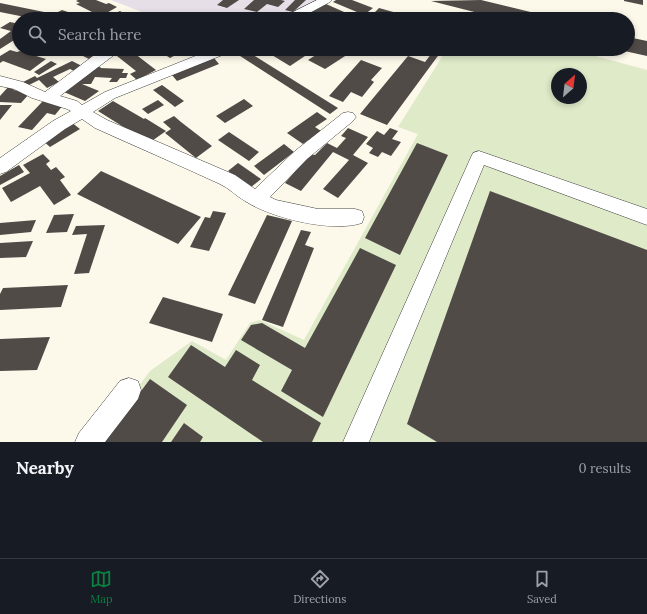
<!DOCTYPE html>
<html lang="en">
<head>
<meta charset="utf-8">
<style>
	body { margin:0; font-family:Lora,serif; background:#242831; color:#f1f3f6 }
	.compass { position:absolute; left:551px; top:68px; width:36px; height:36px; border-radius:50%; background:#171b24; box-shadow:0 2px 6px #0003; rotate:28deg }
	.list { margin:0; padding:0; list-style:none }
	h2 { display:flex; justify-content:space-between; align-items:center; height:52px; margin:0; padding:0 16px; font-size:17px }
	h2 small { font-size:13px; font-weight:400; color:#9ea1a6 }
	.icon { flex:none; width:22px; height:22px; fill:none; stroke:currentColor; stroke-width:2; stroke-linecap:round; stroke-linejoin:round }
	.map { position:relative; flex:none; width:647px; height:442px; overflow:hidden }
	.search { position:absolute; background:#171b24; box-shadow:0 2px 6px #0003; left:12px; right:12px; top:12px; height:44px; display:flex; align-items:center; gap:10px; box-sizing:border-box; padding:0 14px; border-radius:22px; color:#9ea1a6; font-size:15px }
	.sheet { height:116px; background:#171b24 }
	nav { display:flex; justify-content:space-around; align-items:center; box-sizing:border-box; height:56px; border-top:1px solid #363941; background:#171b24; font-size:11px; color:#9ea1a6 }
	nav a { display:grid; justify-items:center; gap:2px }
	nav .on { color:#0b8043 }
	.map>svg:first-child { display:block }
</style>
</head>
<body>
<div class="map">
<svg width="647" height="442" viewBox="0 0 647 442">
	<rect width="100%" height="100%" fill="#fcf8ea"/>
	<path fill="#e7dfe8" d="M 111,0 L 320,0 L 282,19 L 160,19 Z"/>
	<path fill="#dfeac9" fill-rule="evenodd" d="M 447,49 L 570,49 L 647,70 L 647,442 L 97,442 L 150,371 L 192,341 L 226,360 L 250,323 L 260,320 L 304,340 L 418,134 L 398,127 ZM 557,74 L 581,74 L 581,98 L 557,98 Z"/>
	<path fill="#514b48" d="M 78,0 L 96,0 L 106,4 L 109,3 L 117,7 L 105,14 L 102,12 L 98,15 L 76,4 L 80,3 L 76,1 Z
		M 223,0 L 239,0 L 227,8 L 217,5 Z
		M 254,0 L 281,0 L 285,1 L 278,7 L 267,4 L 257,12 L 244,9 Z
		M 295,0 L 306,0 L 293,12 L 285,10 Z
		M 336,0 L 352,0 L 373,8 L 364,15 L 333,2 Z
		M 481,0 L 555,18 L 555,19 L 502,19 L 431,1 Z
		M 624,0 L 643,0 L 643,5 L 624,1 Z
		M 0,3 L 54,14 L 62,10 L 68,12 L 62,16 L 69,19 L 35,19 L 0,12 Z
		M 326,4 L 360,19 L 339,19 L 325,13 L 314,19 L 299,19 Z
		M 379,8 L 404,15 L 400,19 L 390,19 L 374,13 Z
		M 120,11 L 132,19 L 105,18 Z
		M 418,12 L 432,16 L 431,17 L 435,19 L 412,19 Z
		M 10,22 L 19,24 L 19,37 L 0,49 L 0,39 L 11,31 L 0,28 Z
		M 628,37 L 647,41 L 647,56 L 620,50 L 628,49 Z
		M 87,49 L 104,49 L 89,59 L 79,54 Z
		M 156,49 L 187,49 L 170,58 Z
		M 262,49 L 299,49 L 308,54 L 290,66 Z
		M 325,49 L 356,49 L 325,69 L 308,60 Z
		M 435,49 L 443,49 L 387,125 L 360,114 L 408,56 L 425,62 Z
		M 10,50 L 17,52 L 20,51 L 46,59 L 30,71 L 3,61 L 0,63 L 0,56 Z
		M 130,50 L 156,70 L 137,80 L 130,74 L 136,71 L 117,56 Z
		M 245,50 L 338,108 L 330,114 L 237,54 Z
		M 214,58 L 219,64 L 177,81 L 172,75 Z
		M 361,60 L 382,68 L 371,80 L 374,82 L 362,97 L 351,92 L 343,102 L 329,96 Z
		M 51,61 L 57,64 L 39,75 L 34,72 Z
		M 72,61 L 84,67 L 76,72 L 70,69 L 53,77 L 59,82 L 47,88 L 39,80 L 27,86 L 23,82 L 35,76 L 37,78 Z
		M 91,66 L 101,67 L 100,68 L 124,69 L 122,73 L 128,73 L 126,78 L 120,78 L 117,82 L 109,82 L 112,78 L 95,77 L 91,84 L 82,84 L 99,91 L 85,101 L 64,92 Z
		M 162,85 L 184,101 L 175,107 L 153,90 Z
		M 9,86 L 15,88 L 13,90 L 21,91 L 29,94 L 21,103 L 0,102 L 0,96 Z
		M 244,99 L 253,106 L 225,123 L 216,116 Z
		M 158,100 L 164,105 L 148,114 L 142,109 Z
		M 43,101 L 64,104 L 55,115 L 47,113 L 32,130 L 18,127 Z
		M 113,101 L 144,119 L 145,118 L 166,131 L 149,143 L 98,111 Z
		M 0,105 L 12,105 L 0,120 Z
		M 317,112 L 327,119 L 315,127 L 321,131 L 303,144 L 287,133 Z
		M 174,116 L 181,122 L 212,146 L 196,158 L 165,133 L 171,129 L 163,122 Z
		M 71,122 L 80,129 L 50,147 L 42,140 Z
		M 348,128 L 368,137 L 353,155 L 368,163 L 338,198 L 323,189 L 349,160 L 333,152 L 301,191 L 285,183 L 307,157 L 310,154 L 315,155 L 327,143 L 337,148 L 346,138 L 341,136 Z
		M 390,128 L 398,131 L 392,139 L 401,142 L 391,156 L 382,152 L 378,157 L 369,153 L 373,148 L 366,144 L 377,131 L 384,135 Z
		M 229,132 L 259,152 L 249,161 L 218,140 Z
		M 417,143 L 448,155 L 400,255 L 365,238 Z
		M 284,144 L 294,152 L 264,175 L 254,166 Z
		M 43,154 L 50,161 L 46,164 L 51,170 L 56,167 L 65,177 L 60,180 L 71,195 L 54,205 L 40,186 L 11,202 L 2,188 L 30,173 L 23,165 Z
		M 238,163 L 261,179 L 250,188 L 228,171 Z
		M 19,165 L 24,172 L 0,185 L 0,176 Z
		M 101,171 L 201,217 L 178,244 L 77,194 Z
		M 490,191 L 647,250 L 647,442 L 437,442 L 407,424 Z
		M 213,211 L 226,213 L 209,251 L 190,247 L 205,217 L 210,218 Z
		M 74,214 L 67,232 L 46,233 L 54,215 Z
		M 267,215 L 292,221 L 255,304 L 228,295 Z
		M 36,220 L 31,232 L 0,235 L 0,223 Z
		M 105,225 L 89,273 L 74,274 L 87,234 L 72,235 L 76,226 Z
		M 301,230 L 311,232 L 305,245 L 314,248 L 283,327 L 262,320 Z
		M 33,241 L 26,257 L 0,258 L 0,243 Z
		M 360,248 L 396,265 L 323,417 L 281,391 L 292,370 L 241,340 L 251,325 L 262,323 L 305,348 Z
		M 68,285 L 61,307 L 0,310 L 0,294 L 3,288 Z
		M 163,297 L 223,314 L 212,342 L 149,323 Z
		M 50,337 L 37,370 L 0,371 L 0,339 Z
		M 191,345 L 225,367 L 236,350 L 260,365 L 252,380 L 321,423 L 312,442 L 263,442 L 168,377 Z
		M 150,379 L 187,405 L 162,442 L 103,442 Z
		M 184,423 L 203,437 L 200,442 L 171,442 Z"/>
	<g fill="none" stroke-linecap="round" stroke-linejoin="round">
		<defs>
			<path id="minor" d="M 317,0 L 332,0 L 330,2 L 298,19 L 283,19 L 285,16 Z
				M 106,49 L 122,49 L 60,96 L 77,101 L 82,105 L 105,92 L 213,49 L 232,49 L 230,52 L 115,98 L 93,112 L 107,120 L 235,175 L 255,189 L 295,151 L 343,113 L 348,112 L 353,113 L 356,117 L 353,121 L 307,159 L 270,197 L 276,200 L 318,209 L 355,209 L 362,211 L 364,217 L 362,223 C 332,233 271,218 245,201 C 236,196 229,188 220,184 C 179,165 137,147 95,128 L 82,119 L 65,129 L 6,172 L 0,174 L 0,158 L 53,121 L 71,111 L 67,109 L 32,98 L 14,89 L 0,86 L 0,76 L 23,82 L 45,92 L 93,56 Z
				M 479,151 L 647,209 L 647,225 L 484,165 L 369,442 L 343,442 L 471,157 L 473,153 Z
				M 129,378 L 138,381 L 141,390 L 138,399 L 105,442 L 75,442 L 79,433 L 120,381 Z"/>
		</defs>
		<use href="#minor" stroke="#3d3d3d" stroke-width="1"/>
		<use href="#minor" fill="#fff" fill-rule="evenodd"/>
	</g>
</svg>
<svg class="compass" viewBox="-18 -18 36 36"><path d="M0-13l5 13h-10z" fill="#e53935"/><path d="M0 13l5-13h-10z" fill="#9ea1a6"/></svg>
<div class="search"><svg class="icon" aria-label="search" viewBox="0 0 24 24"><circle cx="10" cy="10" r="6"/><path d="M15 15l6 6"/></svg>Search here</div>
</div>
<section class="sheet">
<h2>Nearby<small>0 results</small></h2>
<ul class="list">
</ul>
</section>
<nav>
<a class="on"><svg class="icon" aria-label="map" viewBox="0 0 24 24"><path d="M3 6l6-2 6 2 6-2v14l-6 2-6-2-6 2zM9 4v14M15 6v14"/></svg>Map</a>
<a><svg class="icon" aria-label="directions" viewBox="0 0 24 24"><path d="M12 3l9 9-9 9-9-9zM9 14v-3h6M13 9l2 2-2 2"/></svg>Directions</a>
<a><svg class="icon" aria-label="saved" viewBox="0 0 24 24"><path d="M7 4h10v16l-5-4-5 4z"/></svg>Saved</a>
</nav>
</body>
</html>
